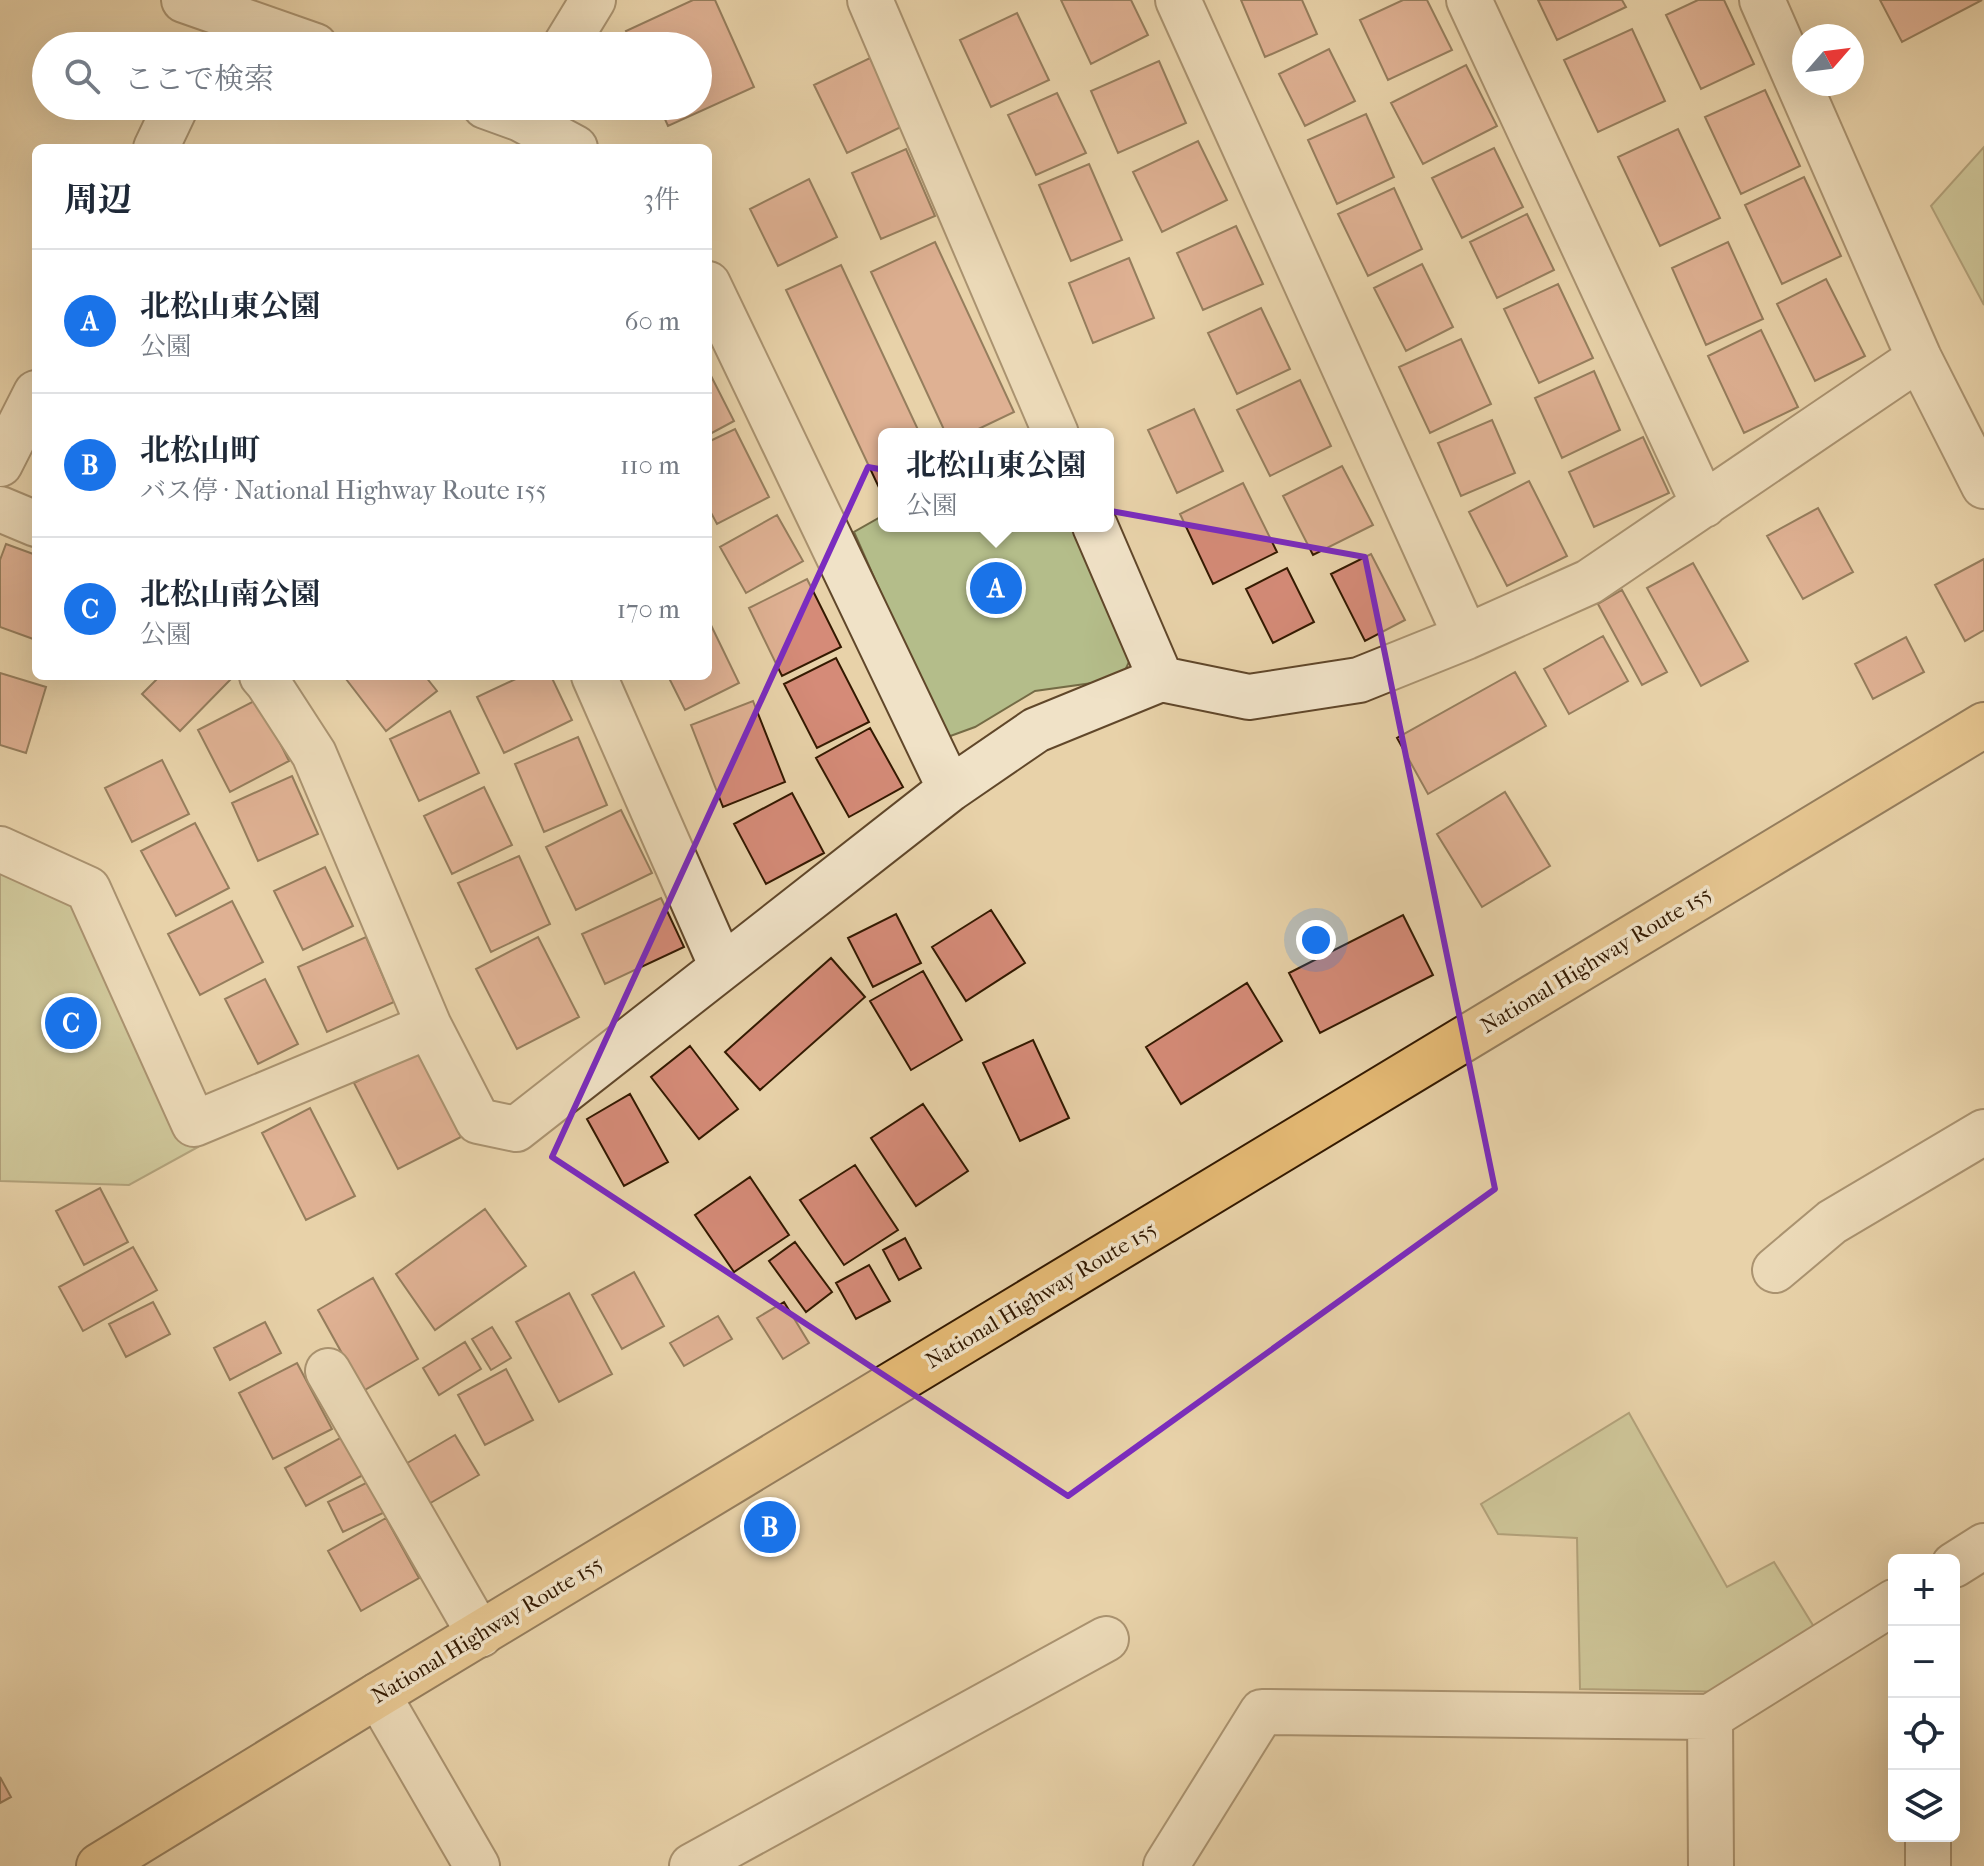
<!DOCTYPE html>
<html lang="ja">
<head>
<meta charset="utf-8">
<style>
	body { margin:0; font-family:"IM FELL French Canon","Noto Serif JP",serif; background:#f2f2f3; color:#1f2937 }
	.controls { position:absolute; right:24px; bottom:24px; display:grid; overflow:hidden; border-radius:12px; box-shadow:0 8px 32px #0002 }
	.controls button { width:72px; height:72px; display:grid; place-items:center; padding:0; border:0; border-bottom:2px solid #e0e1e3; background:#fff; color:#1f2937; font:40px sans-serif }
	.compass { position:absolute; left:1792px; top:24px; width:72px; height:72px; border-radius:50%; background:#fff; box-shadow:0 8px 32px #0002; rotate:62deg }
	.you { position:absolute; left:1316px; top:940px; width:28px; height:28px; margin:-20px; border:6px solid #fff; border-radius:50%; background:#1a73e8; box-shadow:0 0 0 12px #1a73e833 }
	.badge { display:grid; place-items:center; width:52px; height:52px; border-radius:50%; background:#1a73e8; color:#fff; font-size:26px; font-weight:700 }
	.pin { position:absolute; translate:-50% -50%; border:4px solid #fff; box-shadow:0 2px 8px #0006 }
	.popup { position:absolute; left:878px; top:428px; width:236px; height:104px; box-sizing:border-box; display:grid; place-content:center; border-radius:12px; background:#fff; filter:drop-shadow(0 2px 6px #0005); font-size:26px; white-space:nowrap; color:#747a83 }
	.popup b { font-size:30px; color:#1f2937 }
	.popup::after { content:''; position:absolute; left:50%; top:100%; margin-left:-16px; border:16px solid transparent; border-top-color:#fff }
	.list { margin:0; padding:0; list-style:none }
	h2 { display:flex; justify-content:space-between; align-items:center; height:104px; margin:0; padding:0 32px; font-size:34px }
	h2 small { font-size:26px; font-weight:400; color:#747a83 }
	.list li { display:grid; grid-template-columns:52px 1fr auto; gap:24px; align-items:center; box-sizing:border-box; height:144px; padding:0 32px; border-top:2px solid #e0e1e3 }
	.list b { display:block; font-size:30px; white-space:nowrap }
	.list p { margin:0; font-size:26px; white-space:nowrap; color:#747a83 }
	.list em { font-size:26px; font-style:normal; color:#747a83 }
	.icon { flex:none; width:44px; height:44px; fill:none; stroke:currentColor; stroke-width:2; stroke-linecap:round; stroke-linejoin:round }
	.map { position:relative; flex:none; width:1984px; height:1866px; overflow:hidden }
	.search { position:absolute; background:#fff; box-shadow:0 8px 32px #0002; left:32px; top:32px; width:680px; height:88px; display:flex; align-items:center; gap:20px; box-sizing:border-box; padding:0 28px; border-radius:44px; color:#747a83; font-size:30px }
	.panel { position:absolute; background:#fff; box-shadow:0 8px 32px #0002; left:32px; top:144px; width:680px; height:536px; border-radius:12px }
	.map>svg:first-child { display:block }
</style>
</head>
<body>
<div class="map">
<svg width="1984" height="1866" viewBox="0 0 1984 1866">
	<rect width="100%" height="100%" fill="#e8d2a9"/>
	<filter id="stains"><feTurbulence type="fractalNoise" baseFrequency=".0025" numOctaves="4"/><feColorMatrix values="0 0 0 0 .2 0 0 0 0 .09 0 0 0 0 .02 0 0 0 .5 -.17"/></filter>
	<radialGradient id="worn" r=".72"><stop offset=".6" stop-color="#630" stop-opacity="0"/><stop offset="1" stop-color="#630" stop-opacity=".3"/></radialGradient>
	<path fill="#b4bd8a" stroke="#746b45" stroke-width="2" d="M 1984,147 L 1984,305 L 1931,206 Z
		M 884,515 L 884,526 L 1085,526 L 1137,645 L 1121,679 L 1035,691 L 975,727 L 945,738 L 854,532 Z
		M 0,869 L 85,899 L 198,1147 L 129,1185 L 0,1181 Z
		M 1629,1413 L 1727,1587 L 1774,1562 L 1819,1635 L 1732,1692 L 1580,1689 L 1577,1538 L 1498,1534 L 1481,1504 Z"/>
	<path fill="#d58b78" stroke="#331900" stroke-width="2" d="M 693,0 L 715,0 L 754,87 L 668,126 L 659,106 L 698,106 L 698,46 L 633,46 L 626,31 Z
		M 1061,0 L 1131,0 L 1148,35 L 1091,64 Z
		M 1241,0 L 1302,0 L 1317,34 L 1265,57 Z
		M 1403,0 L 1427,0 L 1452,50 L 1388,80 L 1360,20 Z
		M 1538,0 L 1622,0 L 1626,7 L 1557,40 Z
		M 1698,0 L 1724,0 L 1754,64 L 1701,89 L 1666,15 Z
		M 1880,0 L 1982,0 L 1902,42 Z
		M 1017,13 L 1049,80 L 991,107 L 960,40 Z
		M 1632,29 L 1665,101 L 1598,132 L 1564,60 Z
		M 1329,49 L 1355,101 L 1305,126 L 1279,74 Z
		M 870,58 L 903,126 L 847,153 L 814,85 Z
		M 1159,61 L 1186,123 L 1118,153 L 1091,91 Z
		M 1466,65 L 1497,126 L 1423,164 L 1391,103 Z
		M 1765,90 L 1800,166 L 1741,194 L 1705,117 Z
		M 1057,93 L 1086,153 L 1036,175 L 1008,115 Z
		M 1366,114 L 1394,177 L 1337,204 L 1308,140 Z
		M 1678,129 L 1720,218 L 1660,246 L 1618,157 Z
		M 1198,141 L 1227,200 L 1162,232 L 1133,172 Z
		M 1494,148 L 1523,207 L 1462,238 L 1432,178 Z
		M 906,149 L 935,216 L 881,239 L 852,173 Z
		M 1089,164 L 1122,240 L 1071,261 L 1039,185 Z
		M 1804,177 L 1841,256 L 1782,284 L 1745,205 Z
		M 809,179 L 837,237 L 778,266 L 750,209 Z
		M 1394,188 L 1422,249 L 1368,276 L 1338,214 Z
		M 1527,214 L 1554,270 L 1497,298 L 1470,242 Z
		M 1236,226 L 1263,284 L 1203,310 L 1177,253 Z
		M 935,242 L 1014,412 L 968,434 L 946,434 L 871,272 Z
		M 1728,242 L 1763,319 L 1706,345 L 1672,268 Z
		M 1129,258 L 1154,318 L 1093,343 L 1069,283 Z
		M 1422,264 L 1453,327 L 1406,351 L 1374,288 Z
		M 841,265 L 920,434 L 884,434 L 884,493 L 882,494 L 786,290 Z
		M 1826,279 L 1865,356 L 1815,381 L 1777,304 Z
		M 1558,284 L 1593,358 L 1539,383 L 1504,309 Z
		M 1261,308 L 1290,369 L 1237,394 L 1208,333 Z
		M 1761,330 L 1798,407 L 1744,433 L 1708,356 Z
		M 1461,339 L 1491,404 L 1430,433 L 1399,367 Z
		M 708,370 L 734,421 L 708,435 Z
		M 1594,371 L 1620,430 L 1562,458 L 1535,398 Z
		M 1300,380 L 1331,446 L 1270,476 L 1237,410 Z
		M 1194,409 L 1223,471 L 1177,493 L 1148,430 Z
		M 1492,420 L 1515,473 L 1461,496 L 1438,443 Z
		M 735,429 L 769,497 L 717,524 L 708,507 L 708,442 Z
		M 1643,437 L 1669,493 L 1594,527 L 1569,472 Z
		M 1342,466 L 1373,525 L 1313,555 L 1283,496 Z
		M 1529,481 L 1567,556 L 1507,586 L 1469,512 Z
		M 1243,483 L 1277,552 L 1213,584 L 1180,514 Z
		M 1818,508 L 1853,572 L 1803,599 L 1767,536 Z
		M 777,515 L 803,561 L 746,593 L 720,547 Z
		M 6,544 L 36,555 L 36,640 L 0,627 L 0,560 Z
		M 1371,554 L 1405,620 L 1365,641 L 1331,574 Z
		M 1984,559 L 1984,630 L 1965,641 L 1935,585 Z
		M 1693,563 L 1748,661 L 1701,686 L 1647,588 Z
		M 1287,568 L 1314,622 L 1273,643 L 1246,589 Z
		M 807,579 L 841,647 L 782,676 L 749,608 Z
		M 1622,590 L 1667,672 L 1642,685 L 1598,604 Z
		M 708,619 L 739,683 L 685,710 L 668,676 L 708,676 Z
		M 1603,636 L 1628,681 L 1569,714 L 1544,669 Z
		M 1906,637 L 1924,672 L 1873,699 L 1855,664 Z
		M 836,658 L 869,722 L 817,748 L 784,684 Z
		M 1515,672 L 1546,726 L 1428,794 L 1397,738 Z
		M 0,673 L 46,687 L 26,753 L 0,745 Z
		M 160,676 L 226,676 L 230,680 L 180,731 L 142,694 Z
		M 350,676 L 425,676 L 437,691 L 386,731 L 346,679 Z
		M 522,676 L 551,676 L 572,720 L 504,753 L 477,697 Z
		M 258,699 L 289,761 L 230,792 L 198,730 Z
		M 753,701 L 785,782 L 723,807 L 691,725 Z
		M 450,711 L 479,773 L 419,801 L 390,739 Z
		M 870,728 L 903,787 L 849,817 L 816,758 Z
		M 578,737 L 607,805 L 544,832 L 515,764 Z
		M 162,760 L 189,814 L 132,842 L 105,788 Z
		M 292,776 L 318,834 L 258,861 L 232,803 Z
		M 484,787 L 512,845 L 452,874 L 424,816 Z
		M 1505,792 L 1550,866 L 1482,907 L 1437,834 Z
		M 792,793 L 824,853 L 766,884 L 734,824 Z
		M 621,810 L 652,873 L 576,910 L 546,847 Z
		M 195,823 L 229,888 L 176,916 L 141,851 Z
		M 519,856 L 550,924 L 491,952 L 458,883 Z
		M 325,867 L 353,926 L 303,950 L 274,891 Z
		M 661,898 L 684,947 L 605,984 L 582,934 Z
		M 232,901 L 263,962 L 200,995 L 168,934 Z
		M 991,910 L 1025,963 L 966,1001 L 932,947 Z
		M 896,914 L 921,963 L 873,987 L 848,938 Z
		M 1403,915 L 1433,975 L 1320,1033 L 1289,973 Z
		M 366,937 L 394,1002 L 327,1032 L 298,967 Z
		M 538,937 L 579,1017 L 517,1049 L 476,969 Z
		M 831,958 L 865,997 L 760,1090 L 725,1052 Z
		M 923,971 L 962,1040 L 911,1070 L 870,1001 Z
		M 265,979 L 298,1044 L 258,1064 L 225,999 Z
		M 1247,983 L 1282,1041 L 1181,1104 L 1146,1047 Z
		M 1033,1040 L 1069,1118 L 1020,1141 L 983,1063 Z
		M 690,1046 L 738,1109 L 699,1139 L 651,1077 Z
		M 417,1051 L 461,1137 L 398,1169 L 354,1083 Z
		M 630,1094 L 668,1162 L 624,1186 L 587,1119 Z
		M 923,1104 L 968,1171 L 916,1206 L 871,1138 Z
		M 310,1108 L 355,1196 L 306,1220 L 262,1133 Z
		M 855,1165 L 898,1230 L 844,1265 L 800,1200 Z
		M 750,1177 L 789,1235 L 734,1272 L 695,1215 Z
		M 100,1188 L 128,1242 L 84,1265 L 56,1211 Z
		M 485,1209 L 526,1266 L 435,1330 L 396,1274 Z
		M 905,1238 L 921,1268 L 899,1280 L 883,1250 Z
		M 795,1242 L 832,1292 L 806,1312 L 769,1261 Z
		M 133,1247 L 157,1290 L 83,1331 L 59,1287 Z
		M 869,1265 L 890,1301 L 856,1319 L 836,1283 Z
		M 634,1272 L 664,1326 L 622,1349 L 592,1295 Z
		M 373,1278 L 418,1359 L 363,1391 L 318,1310 Z
		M 569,1293 L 612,1374 L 559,1402 L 516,1322 Z
		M 153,1302 L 170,1334 L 126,1357 L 109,1324 Z
		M 784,1302 L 809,1343 L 783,1359 L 757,1318 Z
		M 718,1316 L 732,1339 L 684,1366 L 670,1343 Z
		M 265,1322 L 281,1353 L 230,1380 L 214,1348 Z
		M 492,1327 L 511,1358 L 491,1370 L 472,1339 Z
		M 465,1342 L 481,1369 L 439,1395 L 423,1368 Z
		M 297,1363 L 332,1429 L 273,1459 L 239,1393 Z
		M 506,1369 L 533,1420 L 485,1445 L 458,1395 Z
		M 455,1435 L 479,1475 L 420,1509 L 397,1469 Z
		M 342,1437 L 363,1475 L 306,1506 L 285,1468 Z
		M 370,1481 L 385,1512 L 343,1532 L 328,1502 Z
		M 386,1518 L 419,1578 L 361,1611 L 328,1551 Z
		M 0,1777 L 11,1797 L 0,1803 Z"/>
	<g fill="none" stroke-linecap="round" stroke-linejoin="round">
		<defs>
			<path id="street" d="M 184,0 L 315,46
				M 870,0 L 1056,434
				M 1178,0 L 1466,637
				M 1469,0 L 1704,505
				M 1762,0 L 1919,358 L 1984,486
				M 565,46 L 593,0
				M 485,106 L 521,119 L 575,148
				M 156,148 L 176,106
				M 708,284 L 950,789
				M 0,464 L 36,393
				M 0,509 L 36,524
				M 1095,526 L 1161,679
				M 262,676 L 268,683 L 314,754 L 429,1026
				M 594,676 L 722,967
				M 0,849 L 88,889 L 194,1124 L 429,1026 L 478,1121 L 516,1129 L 950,789 L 1036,730 L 1161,679 L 1249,697 L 1359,680 L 1466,637 L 1589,582 L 1919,358
				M 1775,1270 L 1832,1222 L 1984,1132
				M 328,1371 L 480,1635
				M 1954,1565 L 1984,1546
				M 378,1695 L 477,1866
				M 1710,1717 L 1711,1866
				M 1928,1836 L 1928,1866
				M 692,1866 L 1106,1639
				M 1166,1866 L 1262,1712 L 1710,1717 L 1894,1602"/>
			<path id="highway" d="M 99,1866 L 378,1695 L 1984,725"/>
		</defs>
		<use href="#street" stroke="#60472a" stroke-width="48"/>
		<use href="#highway" stroke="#331900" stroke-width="48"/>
		<use href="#street" stroke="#f0e2c7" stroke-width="44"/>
		<use href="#highway" stroke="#e4b974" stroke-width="44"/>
	</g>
	<path d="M0 0H1984V1866H0ZM 868,467 L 1365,557 L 1495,1189 L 1068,1496 L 552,1157 Z" fill="#e8d2a9" fill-opacity=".55" fill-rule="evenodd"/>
	<path fill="none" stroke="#7b2cbf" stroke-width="6" stroke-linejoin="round" d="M 868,467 L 1365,557 L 1495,1189 L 1068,1496 L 552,1157 Z"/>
	<g text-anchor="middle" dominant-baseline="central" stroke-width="7" stroke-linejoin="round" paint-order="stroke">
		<g font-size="22" fill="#331900" stroke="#f0e2c7">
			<text transform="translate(1596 960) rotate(-31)">National Highway Route 155</text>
			<text transform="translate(1041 1295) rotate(-31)">National Highway Route 155</text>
			<text transform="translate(487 1630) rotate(-31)">National Highway Route 155</text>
		</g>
	</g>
	<rect width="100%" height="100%" filter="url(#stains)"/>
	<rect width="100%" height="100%" fill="url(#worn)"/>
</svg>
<div class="controls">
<button>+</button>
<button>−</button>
<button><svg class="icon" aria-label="locate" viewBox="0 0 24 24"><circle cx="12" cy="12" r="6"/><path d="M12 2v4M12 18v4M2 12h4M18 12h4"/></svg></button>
<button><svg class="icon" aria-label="layers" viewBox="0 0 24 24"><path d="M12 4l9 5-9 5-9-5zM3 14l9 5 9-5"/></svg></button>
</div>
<svg class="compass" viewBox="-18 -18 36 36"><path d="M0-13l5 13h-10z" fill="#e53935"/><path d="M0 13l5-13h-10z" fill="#747a83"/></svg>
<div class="you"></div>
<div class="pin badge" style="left:996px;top:588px">A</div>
<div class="popup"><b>北松山東公園</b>公園</div>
<div class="pin badge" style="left:770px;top:1527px">B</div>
<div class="pin badge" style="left:71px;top:1023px">C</div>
<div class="search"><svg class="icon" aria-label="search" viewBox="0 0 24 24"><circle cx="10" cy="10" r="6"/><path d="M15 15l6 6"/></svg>ここで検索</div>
<section class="panel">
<h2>周辺<small>3件</small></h2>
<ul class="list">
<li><span class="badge">A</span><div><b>北松山東公園</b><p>公園</p></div><em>60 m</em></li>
<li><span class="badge">B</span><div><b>北松山町</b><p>バス停 · National Highway Route 155</p></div><em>110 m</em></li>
<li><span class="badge">C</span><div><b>北松山南公園</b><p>公園</p></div><em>170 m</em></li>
</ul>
</section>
</div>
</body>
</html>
